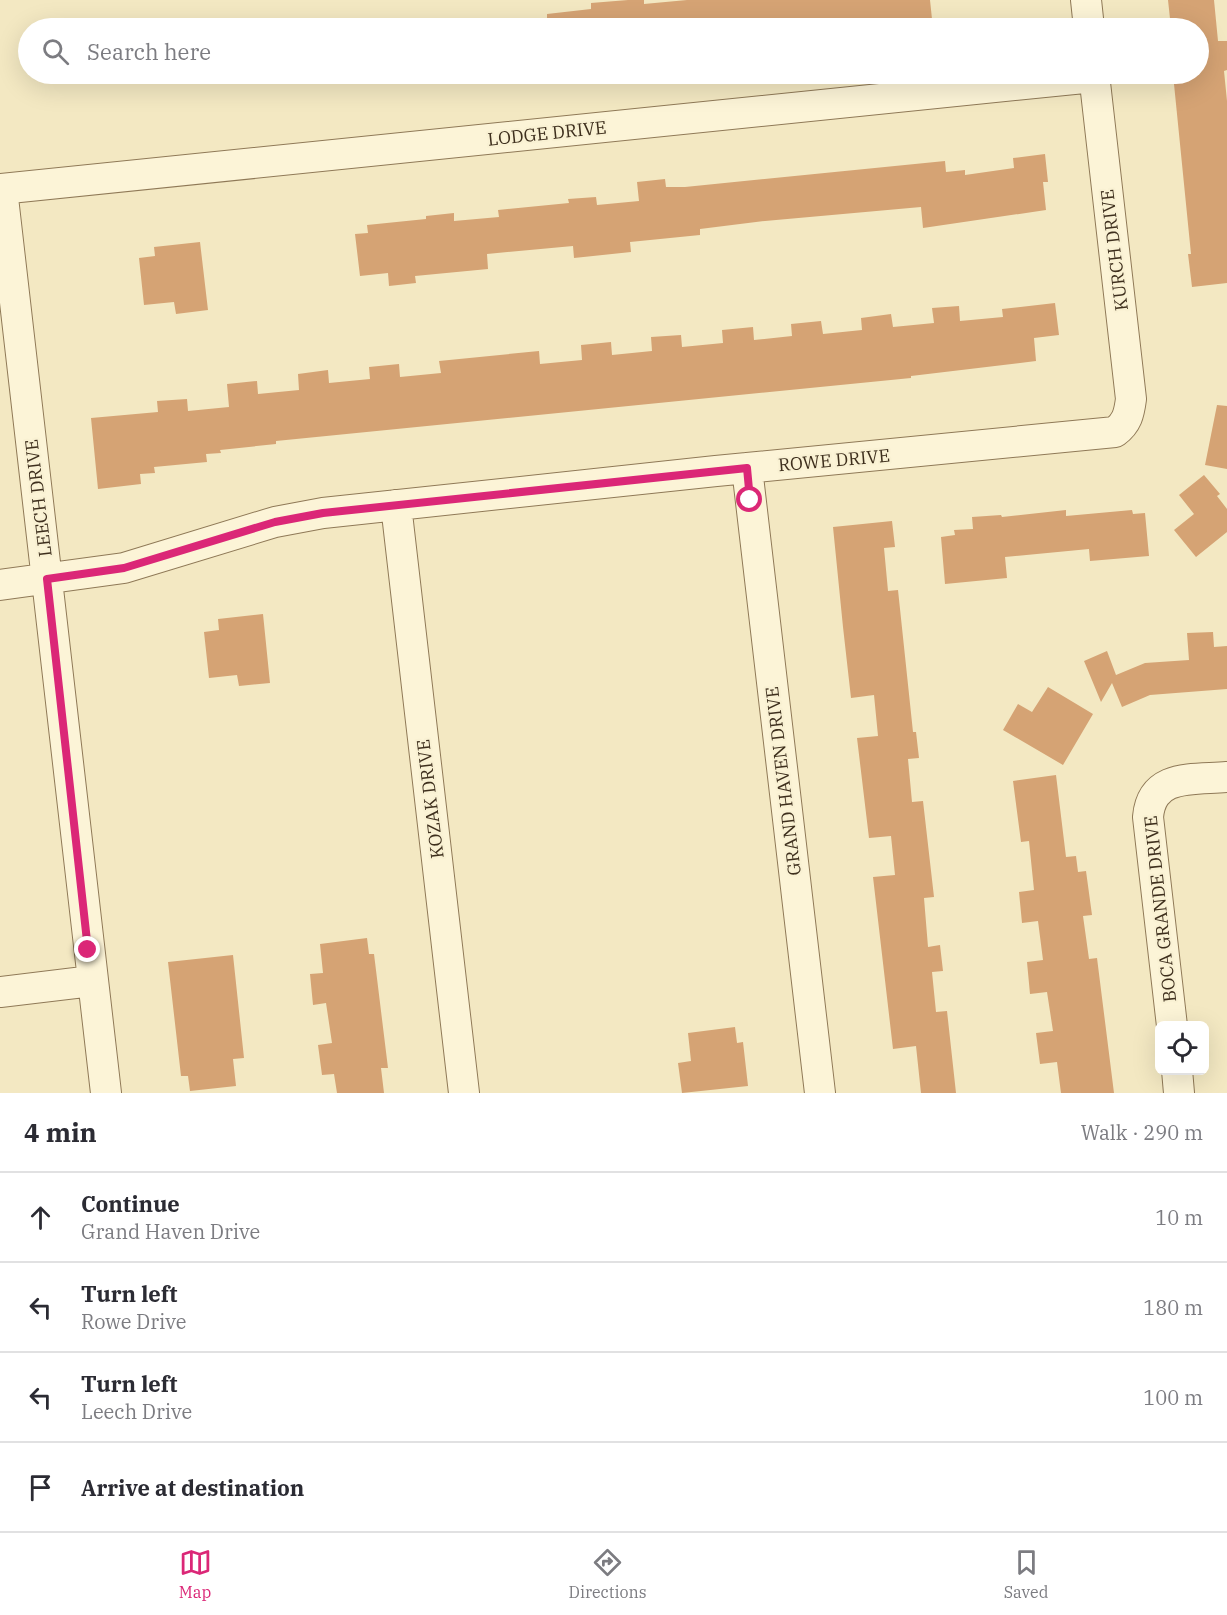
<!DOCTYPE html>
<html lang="en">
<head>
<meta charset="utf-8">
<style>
	body { margin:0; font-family:"IBM Plex Serif",serif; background:#f7f7f7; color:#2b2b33 }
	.controls { position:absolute; right:18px; bottom:18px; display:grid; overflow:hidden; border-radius:9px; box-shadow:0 6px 24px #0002 }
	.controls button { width:54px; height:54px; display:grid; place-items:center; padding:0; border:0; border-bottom:2px solid #e1e1e2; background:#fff; color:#2b2b33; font:30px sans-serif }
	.stop { position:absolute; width:18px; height:18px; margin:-14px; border:4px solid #db2777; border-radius:50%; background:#fff }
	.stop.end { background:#db2777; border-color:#fff; box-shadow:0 2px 6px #0008 }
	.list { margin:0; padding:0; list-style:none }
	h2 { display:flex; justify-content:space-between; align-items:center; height:78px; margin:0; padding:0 24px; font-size:26px }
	h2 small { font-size:20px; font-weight:400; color:#7c7c81 }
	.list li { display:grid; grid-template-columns:39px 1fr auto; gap:18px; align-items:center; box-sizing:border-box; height:90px; padding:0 24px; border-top:2px solid #e1e1e2 }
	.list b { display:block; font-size:22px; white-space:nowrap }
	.list p { margin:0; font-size:20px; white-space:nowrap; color:#7c7c81 }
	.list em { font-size:20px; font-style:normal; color:#7c7c81 }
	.icon { flex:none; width:33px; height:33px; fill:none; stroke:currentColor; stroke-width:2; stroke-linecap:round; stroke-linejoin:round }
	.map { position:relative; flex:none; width:1227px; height:1093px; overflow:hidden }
	.search { position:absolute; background:#fff; box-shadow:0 6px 24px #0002; left:18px; right:18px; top:18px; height:66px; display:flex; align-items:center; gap:15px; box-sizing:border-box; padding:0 21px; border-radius:33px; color:#7c7c81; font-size:22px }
	.sheet { height:438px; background:#fff }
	nav { display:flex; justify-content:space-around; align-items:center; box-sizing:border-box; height:84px; border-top:2px solid #e1e1e2; background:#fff; font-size:16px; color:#7c7c81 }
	nav a { display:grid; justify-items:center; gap:3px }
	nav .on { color:#db2777 }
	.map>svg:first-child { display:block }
</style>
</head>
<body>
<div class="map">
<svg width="1227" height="1093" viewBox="0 0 1227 1093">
	<rect width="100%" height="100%" fill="#f3e8c2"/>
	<path fill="#d5a374" d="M 628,0 L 644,0 L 644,4 L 687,0 L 930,0 L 932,19 L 834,28 L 547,28 L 547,14 L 591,9 L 591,3 Z
		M 1168,0 L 1214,0 L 1218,41 L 1227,41 L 1227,70 L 1224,71 L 1227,101 L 1227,283 L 1192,287 L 1188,254 L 1191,254 L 1173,74 L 1198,74 L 1198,28 L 1171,28 Z
		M 1045,154 L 1048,182 L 1043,182 L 1046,210 L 923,228 L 921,207 L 765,221 L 700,229 L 700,235 L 630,242 L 631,252 L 574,258 L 573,246 L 487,254 L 488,269 L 415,276 L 416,283 L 389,286 L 388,273 L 360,276 L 355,234 L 368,233 L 367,225 L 426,219 L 426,216 L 454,213 L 454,221 L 499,217 L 498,210 L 569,203 L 568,199 L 596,197 L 597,205 L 639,201 L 637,182 L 665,179 L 666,187 L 685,187 L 945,161 L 946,172 L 965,170 L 965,175 L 1014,168 L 1013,158 Z
		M 200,242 L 208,310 L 176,314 L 174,302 L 144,305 L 139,258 L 155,256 L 154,247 Z
		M 1055,303 L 1059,335 L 1034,338 L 1036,361 L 911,376 L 911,378 L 276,441 L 276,444 L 220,450 L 221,453 L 206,454 L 207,462 L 154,467 L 155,473 L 140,474 L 141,484 L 98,489 L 91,418 L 158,412 L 157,401 L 187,399 L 188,411 L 229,407 L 227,384 L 257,381 L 258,394 L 299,390 L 298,374 L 328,370 L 329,383 L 370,379 L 369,367 L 399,364 L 400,377 L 441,373 L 439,361 L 539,351 L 540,364 L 582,360 L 581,345 L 611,342 L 612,355 L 652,351 L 651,337 L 681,335 L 682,347 L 723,343 L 722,330 L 753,327 L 754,340 L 792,336 L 791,324 L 821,321 L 823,334 L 862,330 L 861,318 L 891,314 L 893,327 L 934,323 L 932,308 L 959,306 L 960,321 L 1003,317 L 1002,309 Z
		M 1217,405 L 1227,406 L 1227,469 L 1205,465 Z
		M 1204,475 L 1220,494 L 1217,496 L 1227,509 L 1227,532 L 1196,557 L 1174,530 L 1194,514 L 1179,495 Z
		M 1066,510 L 1066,516 L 1132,510 L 1133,514 L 1145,513 L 1149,556 L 1090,561 L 1089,549 L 1005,557 L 1007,578 L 945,584 L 941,537 L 955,535 L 954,530 L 973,529 L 972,517 L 1001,515 L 1002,517 Z
		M 892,521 L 895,547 L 884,548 L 888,591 L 898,590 L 913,732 L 916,732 L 919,758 L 908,759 L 912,802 L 923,801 L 934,897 L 924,898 L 928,947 L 940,945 L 943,971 L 932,972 L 936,1012 L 947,1011 L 956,1093 L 921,1093 L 916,1046 L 893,1049 L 873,877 L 895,875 L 891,836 L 869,838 L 857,738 L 878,736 L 874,695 L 851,698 L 843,627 L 833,527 Z
		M 263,614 L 270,683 L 239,686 L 237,675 L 209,678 L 204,632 L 219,630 L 218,619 Z
		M 1213,632 L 1214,647 L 1227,646 L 1227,689 L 1150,695 L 1122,707 L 1112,683 L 1101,702 L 1084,661 L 1107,651 L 1116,675 L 1145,663 L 1189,660 L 1187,633 Z
		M 1048,687 L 1093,714 L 1063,765 L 1003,730 L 1018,704 L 1032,712 Z
		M 1056,775 L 1066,857 L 1076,856 L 1078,872 L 1086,871 L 1092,915 L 1083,916 L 1089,959 L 1097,958 L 1114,1093 L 1061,1093 L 1057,1062 L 1040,1064 L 1036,1033 L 1053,1031 L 1047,992 L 1030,994 L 1027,962 L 1043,960 L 1038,921 L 1022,923 L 1019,892 L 1034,890 L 1029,841 L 1021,842 L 1013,781 Z
		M 367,938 L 369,954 L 374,954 L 388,1068 L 381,1068 L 384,1093 L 337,1093 L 334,1074 L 322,1075 L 318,1045 L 332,1043 L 326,1003 L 313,1005 L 310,974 L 323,973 L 320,944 Z
		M 233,955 L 244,1058 L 233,1059 L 236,1086 L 190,1091 L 188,1076 L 181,1076 L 168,962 Z
		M 735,1027 L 737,1043 L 743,1042 L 748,1086 L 682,1093 L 678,1063 L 691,1061 L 688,1033 Z"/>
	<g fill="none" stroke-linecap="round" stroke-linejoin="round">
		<defs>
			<path id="minor" d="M 1086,0 L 1089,28
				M 0,189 L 1094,77
				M 2,189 L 106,1093
				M 747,468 L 820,1093
				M 396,505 L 464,1093
				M 0,585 L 124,568 L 275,522 L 323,513 L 716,471 L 1115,432 C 1127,423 1129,414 1131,399 L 1094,74
				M 0,992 L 92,981
				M 1172,1026 L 1148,817 C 1152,773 1193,780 1227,777
				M 1177,1070 L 1179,1093"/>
		</defs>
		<use href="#minor" stroke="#8f7957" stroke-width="32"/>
		<use href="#minor" stroke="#fcf4d7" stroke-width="30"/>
	</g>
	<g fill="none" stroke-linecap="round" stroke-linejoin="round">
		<path stroke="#db2777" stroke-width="8" d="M 88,950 L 47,579 L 124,568 L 275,522 L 323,513 L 747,468 L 750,500"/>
	</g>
	<g text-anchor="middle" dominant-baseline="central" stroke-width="4.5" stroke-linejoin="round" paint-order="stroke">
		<g font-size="18" fill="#3e2f1d" stroke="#f9f1d3">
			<text transform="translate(547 133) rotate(-6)">LODGE DRIVE</text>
			<text transform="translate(1114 250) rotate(-97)">KURCH DRIVE</text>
			<text transform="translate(834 460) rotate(-5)">ROWE DRIVE</text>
			<text transform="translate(38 498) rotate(-97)">LEECH DRIVE</text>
			<text transform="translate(783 781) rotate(-97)">GRAND HAVEN DRIVE</text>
			<text transform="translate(430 799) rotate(-97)">KOZAK DRIVE</text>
			<text transform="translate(1160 909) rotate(-96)">BOCA GRANDE DRIVE</text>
		</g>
	</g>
</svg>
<div class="controls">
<button><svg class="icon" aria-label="locate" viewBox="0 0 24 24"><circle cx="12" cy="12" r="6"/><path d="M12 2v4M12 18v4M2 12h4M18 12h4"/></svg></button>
</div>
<div class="stop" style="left:750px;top:500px"></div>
<div class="stop end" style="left:88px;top:950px"></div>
<div class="search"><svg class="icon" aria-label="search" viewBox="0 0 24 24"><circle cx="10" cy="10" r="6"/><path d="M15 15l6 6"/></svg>Search here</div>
</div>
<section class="sheet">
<h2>4 min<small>Walk · 290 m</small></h2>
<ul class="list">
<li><svg class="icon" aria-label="ahead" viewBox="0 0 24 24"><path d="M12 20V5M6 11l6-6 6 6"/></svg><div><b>Continue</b><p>Grand Haven Drive</p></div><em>10 m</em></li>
<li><svg class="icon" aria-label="left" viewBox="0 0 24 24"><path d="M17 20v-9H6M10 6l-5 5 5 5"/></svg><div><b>Turn left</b><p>Rowe Drive</p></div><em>180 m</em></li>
<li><svg class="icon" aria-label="left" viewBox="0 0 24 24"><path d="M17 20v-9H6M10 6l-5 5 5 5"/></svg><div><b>Turn left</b><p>Leech Drive</p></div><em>100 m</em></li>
<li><svg class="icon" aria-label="arrive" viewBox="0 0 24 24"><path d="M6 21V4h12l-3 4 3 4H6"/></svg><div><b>Arrive at destination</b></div></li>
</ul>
</section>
<nav>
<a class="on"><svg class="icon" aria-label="map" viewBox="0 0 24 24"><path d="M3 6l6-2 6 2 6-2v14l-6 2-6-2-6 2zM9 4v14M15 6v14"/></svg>Map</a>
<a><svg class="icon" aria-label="directions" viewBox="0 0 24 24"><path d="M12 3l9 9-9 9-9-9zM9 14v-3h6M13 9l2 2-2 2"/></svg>Directions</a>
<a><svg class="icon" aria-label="saved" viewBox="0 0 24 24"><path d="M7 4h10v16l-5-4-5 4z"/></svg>Saved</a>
</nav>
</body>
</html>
